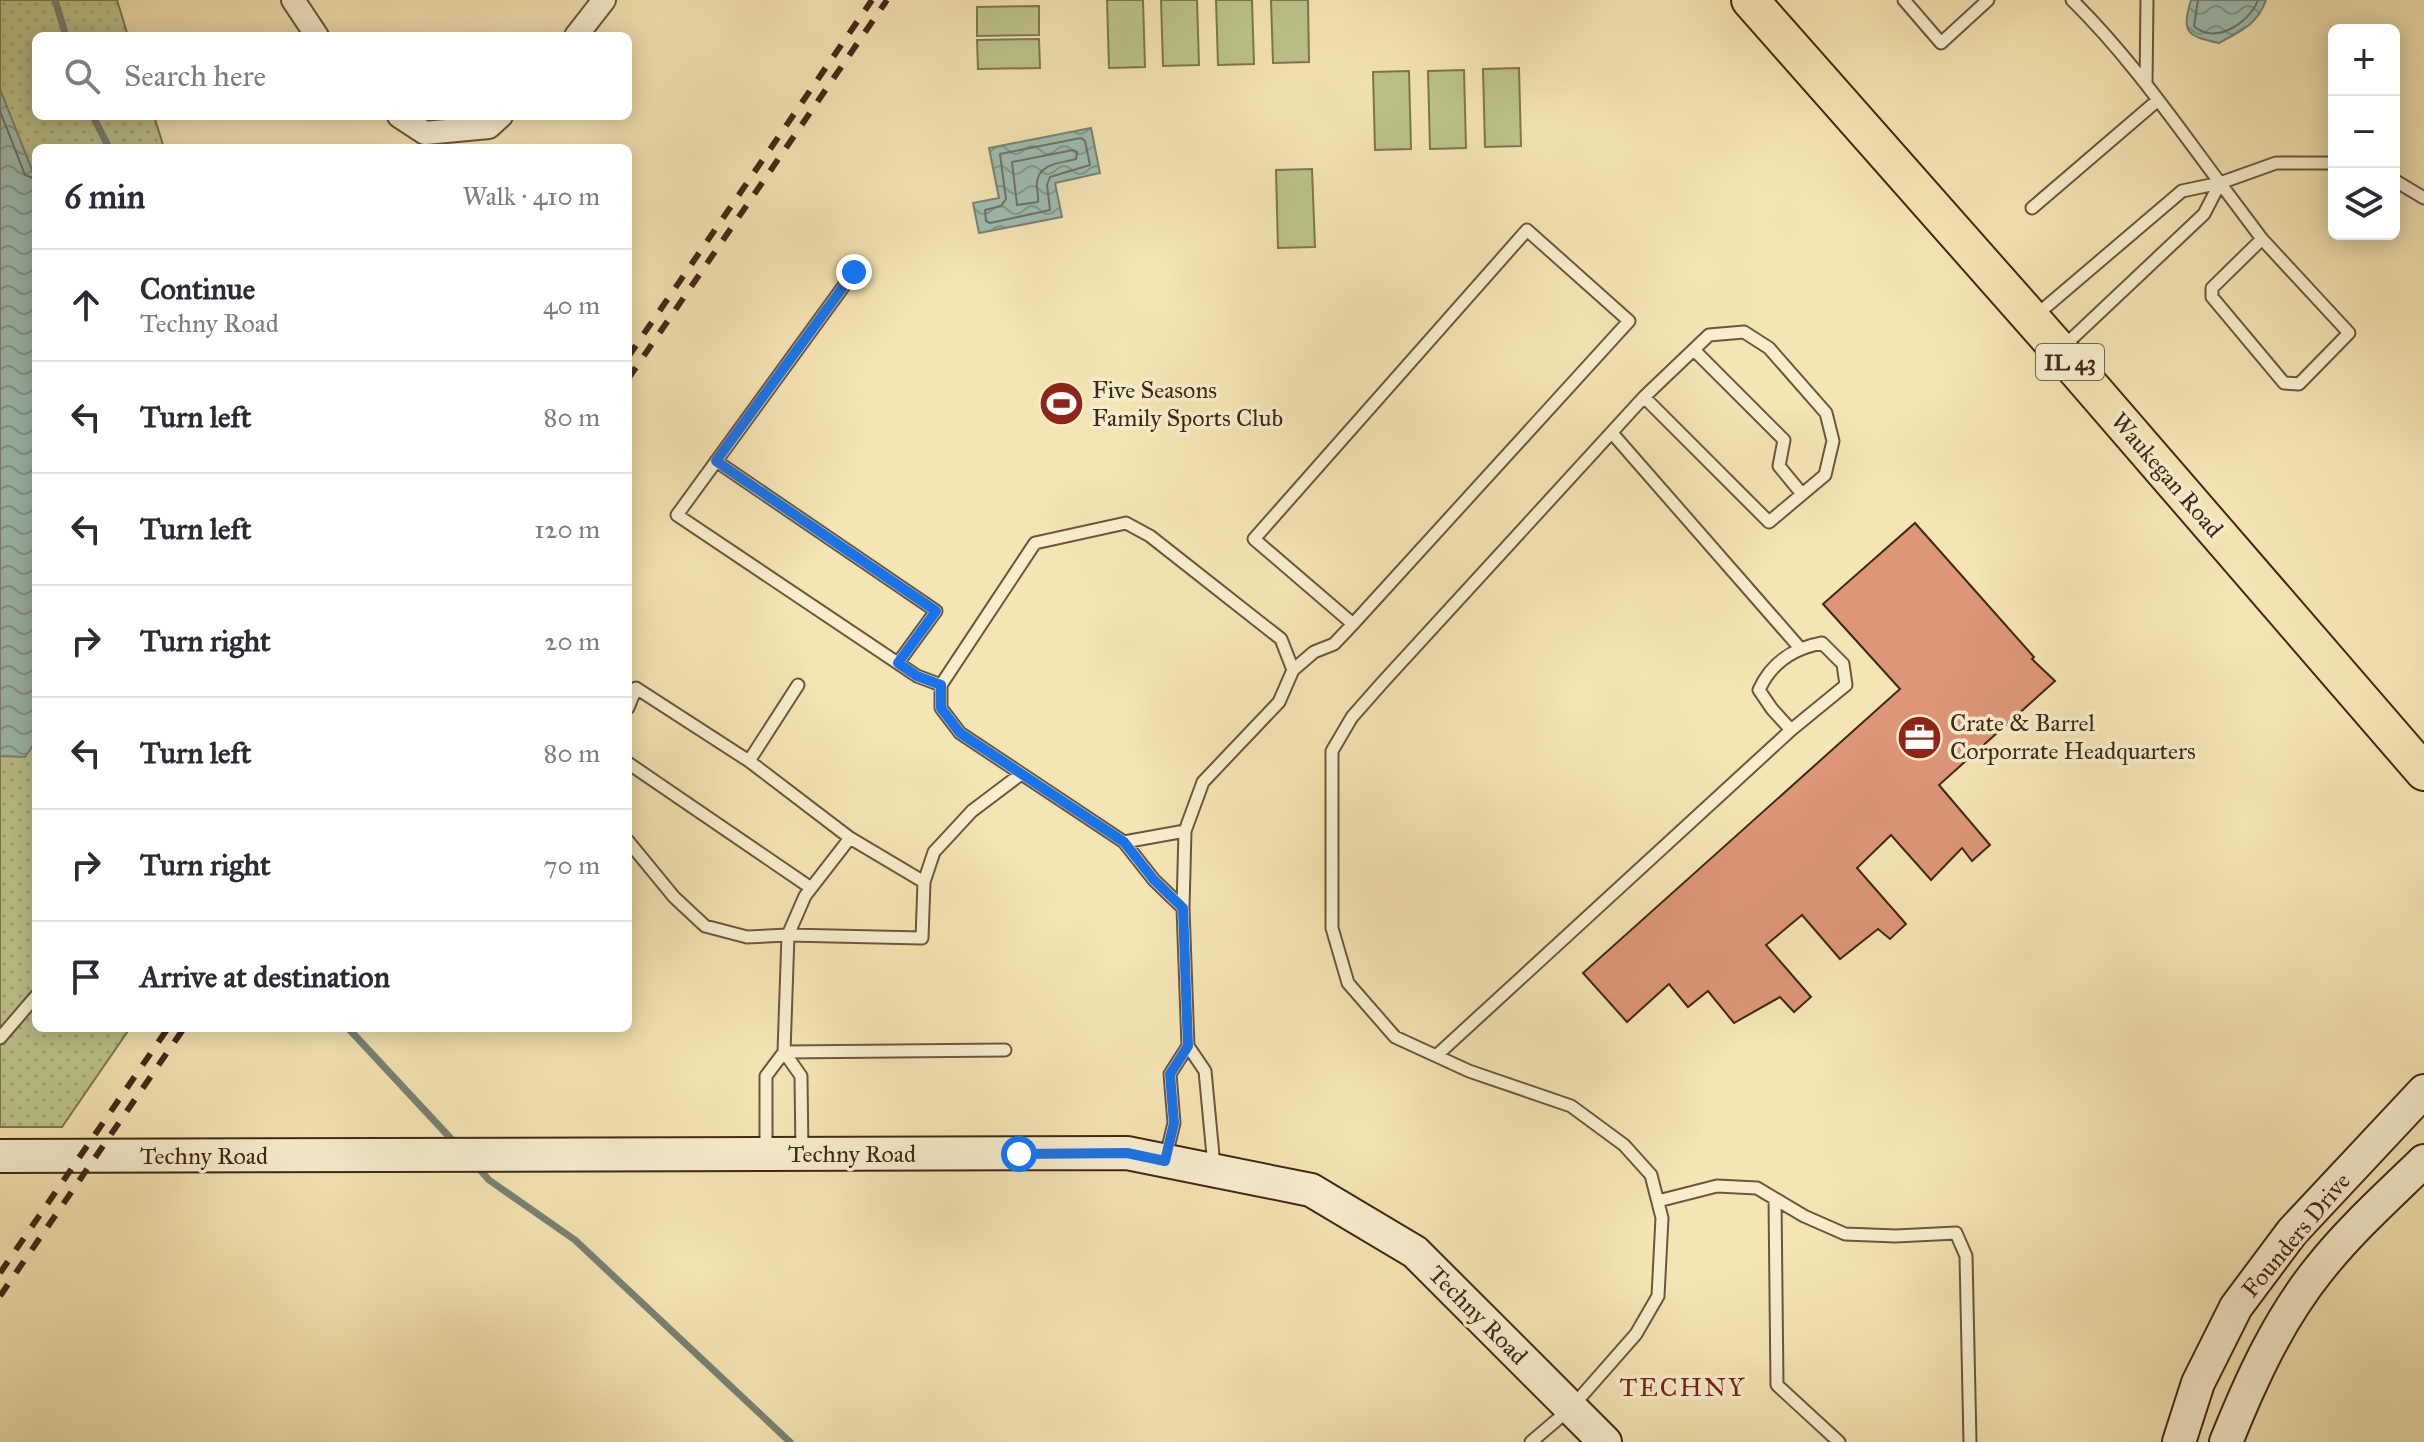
<!DOCTYPE html>
<html lang="en">
<head>
<meta charset="utf-8">
<style>
	body { margin:0; font-family:"IM FELL Great Primer",serif; background:#f7f7f7; color:#2b2b33 }
	.controls { position:absolute; right:24px; top:24px; display:grid; overflow:hidden; border-radius:12px; box-shadow:0 4px 20px #0003 }
	.controls button { width:72px; height:72px; display:grid; place-items:center; padding:0; border:0; border-bottom:2px solid #e1e1e2; background:#fff; color:#2b2b33; font:40px sans-serif }
	.stop { position:absolute; width:24px; height:24px; margin:-18px; border:6px solid #1a73e8; border-radius:50%; background:#fff }
	.stop.end { background:#1a73e8; border-color:#fff; box-shadow:0 2px 8px #0008 }
	.list { margin:0; padding:0; list-style:none }
	h2 { display:flex; justify-content:space-between; align-items:center; height:104px; margin:0; padding:0 32px; font-size:34px }
	h2 small { font-size:26px; font-weight:400; color:#7c7c81 }
	.list li { display:grid; grid-template-columns:52px 1fr auto; gap:24px; align-items:center; box-sizing:border-box; height:112px; padding:0 32px; border-top:2px solid #e1e1e2 }
	.list b { display:block; font-size:30px; white-space:nowrap }
	.list p { margin:0; font-size:26px; white-space:nowrap; color:#7c7c81 }
	.list em { font-size:26px; font-style:normal; color:#7c7c81 }
	.icon { flex:none; width:44px; height:44px; fill:none; stroke:currentColor; stroke-width:2; stroke-linecap:round; stroke-linejoin:round }
	.map { position:relative; flex:none; width:2424px; height:1442px; overflow:hidden }
	.search { position:absolute; background:#fff; box-shadow:0 4px 20px #0003; left:32px; top:32px; width:600px; height:88px; display:flex; align-items:center; gap:20px; box-sizing:border-box; padding:0 28px; border-radius:12px; color:#7c7c81; font-size:30px }
	.panel { position:absolute; background:#fff; box-shadow:0 4px 20px #0003; left:32px; top:144px; width:600px; height:888px; border-radius:12px }
	.map>svg:first-child { display:block }
</style>
</head>
<body>
<div class="map">
<svg width="2424" height="1442" viewBox="0 0 2424 1442">
	<defs>
		<pattern id="park-dots" width="8" height="8" patternUnits="userSpaceOnUse" patternTransform="scale(2)"><rect width="8" height="8" fill="#bdc48c"/><path d="M2 2h.1M6 6h.1" fill="none" stroke="#a4a878" stroke-width="1.8" stroke-linecap="round"/></pattern>
		<pattern id="water-waves" width="16" height="10" patternUnits="userSpaceOnUse" patternTransform="scale(2)"><rect width="16" height="10" fill="#9dbeb3"/><path d="M0 5q4-4 8 0t8 0" fill="none" stroke="#819a90"/></pattern>
	</defs>
	<rect width="100%" height="100%" fill="#f5e5b4"/>
	<filter id="stains"><feTurbulence type="fractalNoise" baseFrequency=".0025" numOctaves="4"/><feColorMatrix values="0 0 0 0 .2 0 0 0 0 .09 0 0 0 0 .02 0 0 0 .5 -.17"/></filter>
	<radialGradient id="worn" r=".72"><stop offset=".6" stop-color="#630" stop-opacity="0"/><stop offset="1" stop-color="#630" stop-opacity=".3"/></radialGradient>
	<path fill="#bdc48c" stroke="#7e7650" stroke-width="2" d="M 1107,0 L 1143,0 L 1145,67 L 1109,68 Z
		M 1161,0 L 1197,0 L 1199,65 L 1163,66 Z
		M 1216,0 L 1252,0 L 1254,64 L 1218,65 Z
		M 1271,0 L 1308,0 L 1309,62 L 1273,63 Z
		M 1039,6 L 1039,35 L 977,36 L 977,7 Z
		M 1039,39 L 1040,68 L 978,69 L 977,40 Z
		M 1519,68 L 1521,146 L 1485,147 L 1483,69 Z
		M 1464,70 L 1466,148 L 1430,149 L 1428,71 Z
		M 1409,71 L 1411,149 L 1375,150 L 1373,72 Z
		M 1312,169 L 1315,247 L 1278,248 L 1276,170 Z"/>
	<path fill="url(#park-dots)" stroke="#7e7650" stroke-width="2" d="M 0,0 L 117,0 L 128,36 L 36,36 L 36,116 L 154,116 L 164,148 L 36,148 L 36,1028 L 130,1028 L 62,1127 L 0,1127 Z"/>
	<path fill="url(#water-waves)" stroke="#788274" stroke-width="2" d="M 2191,0 L 2266,0 C 2258,24 2241,31 2219,43 C 2187,36 2181,33 2191,0 Z
		M 0,89 L 36,180 L 36,741 L 25,757 L 0,756 Z
		M 1091,128 L 1100,173 L 1055,183 L 1062,217 L 979,233 L 973,203 L 999,198 L 989,148 Z"/>
	<g fill="none" stroke-linecap="round" stroke-linejoin="round">
		<path stroke="#6e7264" stroke-width="2" d="M 2198,0 L 2194,26 C 2215,46 2250,22 2258,0
			M 0,111 L 25,175 L 36,179
			M 1081,138 L 1085,141 L 1090,165 L 1050,177 L 1047,185 L 1050,210 L 990,223 L 986,221 L 985,210 L 1001,206 L 1006,199 L 1000,154 Z
			M 1073,150 L 1077,152 L 1076,159 C 1062,163 1039,163 1037,182 C 1036,189 1039,196 1038,202 L 1017,205 L 1012,162 Z"/>
		<path stroke="#788274" stroke-width="7" d="M 55,0 L 66,36
			M 93,116 L 109,148
			M 348,1028 L 455,1143
			M 475,1164 L 489,1180 L 575,1240 L 790,1442"/>
	</g>
	<path fill="#dd9677" stroke="#402715" stroke-width="2" d="M 1915,523 L 2034,657 L 2032,659 L 2055,681 L 1939,785 L 1990,845 L 1972,861 L 1962,848 L 1931,880 L 1891,835 L 1857,868 L 1906,924 L 1890,939 L 1878,929 L 1840,959 L 1802,915 L 1766,945 L 1811,997 L 1794,1012 L 1780,997 L 1734,1023 L 1708,991 L 1688,1007 L 1669,984 L 1627,1022 L 1583,973 L 1900,689 L 1823,604 Z"/>
	<g fill="none" stroke-linecap="round" stroke-linejoin="round">
		<defs>
			<path id="lane" d="M 1904,0 L 1941,43 L 1988,0
				M 2072,0 C 2128,55 2173,120 2220,183 L 2276,163 L 2334,163
				M 2146,84 L 2147,0
				M 2394,180 L 2424,198
				M 2220,183 L 2262,239 L 2349,333 L 2299,384 L 2284,383 L 2212,297 L 2212,288 L 2262,239
				M 2032,208 L 2158,100
				M 854,272 L 677,515 L 917,676 L 941,685
				M 2034,317 L 2182,191 L 2220,183 L 2204,214 L 2063,347
				M 1694,350 L 1784,440 L 1779,466 L 1802,494
				M 1612,433 L 1799,647
				M 716,461 L 936,611 L 898,663
				M 1822,643 L 1843,664 L 1846,685 L 1791,730 L 1772,709 L 1759,690 C 1771,663 1794,648 1822,643 Z
				M 1293,670 L 1314,652 L 1334,644 L 1353,624 L 1629,321 L 1527,230 L 1254,539 L 1353,624
				M 628,708 L 636,688 L 749,761 L 798,685
				M 628,763 L 811,888
				M 628,841 L 674,897 L 705,926 L 747,937 L 788,935 L 922,938 L 924,882 L 850,838 L 749,761
				M 1124,842 L 960,733 L 941,708 L 941,685 L 1035,543 L 1126,523 L 1150,536 L 1281,639 L 1293,670 L 1279,702 L 1203,782 L 1185,831 L 1183,908 L 1188,1046
				M 924,882 L 934,852 L 972,811 L 1021,774
				M 1183,908 L 1154,880 L 1124,842 L 1185,831
				M 0,1038 L 36,996
				M 784,1052 L 1005,1050
				M 1436,1056 L 1791,730
				M 766,1150 L 766,1076 L 784,1052
				M 802,1153 L 801,1076 L 784,1052 L 788,935 L 805,896 L 850,838
				M 1166,1156 L 1174,1123 L 1170,1074 L 1188,1046 L 1205,1071 L 1214,1166
				M 1775,1199 L 1777,1385 L 1839,1442
				M 1658,1201 L 1717,1186 L 1757,1188 L 1804,1216 L 1845,1234 L 1896,1236 L 1956,1233 L 1966,1256 L 1970,1442
				M 1531,1442 L 1571,1408 L 1636,1334 L 1658,1296 L 1662,1218 L 1651,1175 L 1624,1145 L 1571,1106 L 1469,1071 L 1395,1037 L 1348,983 L 1332,928 L 1332,751 L 1352,717 L 1382,683 L 1644,397 L 1709,335 L 1744,332 L 1769,348 L 1826,413 L 1833,441 L 1825,475 L 1769,522 L 1644,397"/>
			<path id="street" d="M 293,0 L 317,36
				M 576,36 L 604,0
				M 399,116 L 425,133 L 489,127 L 501,116"/>
			<path id="secondary" d="M 0,1156 L 1127,1153 L 1311,1190 L 1415,1252 L 1605,1442
				M 2179,1442 L 2198,1383 L 2236,1307 L 2292,1232 L 2424,1091
				M 2226,1442 C 2251,1380 2278,1320 2320,1268 C 2351,1229 2389,1195 2424,1161"/>
			<path id="primary" d="M 1750,0 L 2060,351 L 2424,772"/>
		</defs>
		<use href="#lane" stroke="#6d563d" stroke-width="15"/>
		<use href="#street" stroke="#6d563d" stroke-width="26"/>
		<use href="#secondary" stroke="#402715" stroke-width="36"/>
		<use href="#primary" stroke="#402715" stroke-width="40"/>
		<use href="#lane" stroke="#f8eece" stroke-width="11"/>
		<use href="#street" stroke="#f8eece" stroke-width="22"/>
		<use href="#secondary" stroke="#f8eece" stroke-width="32"/>
		<use href="#primary" stroke="#f5e5b4" stroke-width="36"/>
		<path stroke="#402715" stroke-width="6" stroke-dasharray="14 14" stroke-linecap="butt" d="M 628,357 L 872,0
			M 628,379 L 887,0
			M 0,1273 L 168,1028
			M 0,1296 L 184,1028"/>
	</g>
	<g fill="none" stroke-linecap="round" stroke-linejoin="round">
		<path stroke="#1a73e8" stroke-width="10" d="M 854,272 L 716,461 L 936,611 L 898,663 L 917,676 L 941,685 L 941,708 L 960,733 L 1124,842 L 1154,880 L 1183,908 L 1188,1046 L 1170,1074 L 1174,1123 L 1165,1161 L 1127,1153 L 1019,1154"/>
	</g>
	<defs>
		<symbol id="stadium-disc" viewBox="-11 -11 22 22"><circle r="9.5" fill="#8f2418" stroke="#f8eece"/><path d="M0-5a6.5 5 0 1 0 0 10a6.5 5 0 1 0 0-10ZM-3.5-1.8h7v3.6h-7Z" fill="#fff"/></symbol>
		<symbol id="office-disc" viewBox="-11 -11 22 22"><circle r="9.5" fill="#8f2418" stroke="#f8eece"/><path d="M-6-3h4V-5.5h4V-3h4V5H-6ZM-1-4.5V-3h2v-1.5ZM-6 0V1H6V0Z" fill="#fff"/></symbol>
	</defs>
	<g fill-rule="evenodd">
		<use href="#stadium-disc" x="1036" y="378" width="51" height="51"/>
		<use href="#office-disc" x="1894" y="712" width="51" height="51"/>
	</g>
	<g text-anchor="middle" dominant-baseline="central" stroke-width="7" stroke-linejoin="round" paint-order="stroke">
		<rect fill="#f8eece" stroke="#77634c" stroke-width="2" x="2036" y="344" width="68" height="36" rx="6"/>
		<g font-size="22" font-weight="bold" fill="#402715">
			<text x="2070" y="362">IL 43</text>
		</g>
		<g font-size="24" fill="#402715" stroke="#f8eece" text-anchor="start">
			<text x="1092" y="390">Five Seasons<tspan x="1092" dy="28">Family Sports Club</tspan></text>
			<text x="1950" y="723">Crate &amp; Barrel<tspan x="1950" dy="28">Corporrate Headquarters</tspan></text>
		</g>
		<g font-size="24" fill="#402715" stroke="#f8eece">
			<text transform="translate(2167 475) rotate(49)">Waukegan Road</text>
			<text x="852" y="1154">Techny Road</text>
			<text x="204" y="1156">Techny Road</text>
			<text transform="translate(2296 1235) rotate(-50)">Founders Drive</text>
			<text transform="translate(1478 1315) rotate(45)">Techny Road</text>
		</g>
		<g font-size="26" letter-spacing="2" fill="#7a1f14" stroke="#f8eece">
			<text x="1683" y="1387">TECHNY</text>
		</g>
	</g>
	<rect width="100%" height="100%" filter="url(#stains)"/>
	<rect width="100%" height="100%" fill="url(#worn)"/>
</svg>
<div class="controls">
<button>+</button>
<button>−</button>
<button><svg class="icon" aria-label="layers" viewBox="0 0 24 24"><path d="M12 4l9 5-9 5-9-5zM3 14l9 5 9-5"/></svg></button>
</div>
<div class="stop" style="left:1019px;top:1154px"></div>
<div class="stop end" style="left:854px;top:272px"></div>
<div class="search"><svg class="icon" aria-label="search" viewBox="0 0 24 24"><circle cx="10" cy="10" r="6"/><path d="M15 15l6 6"/></svg>Search here</div>
<section class="panel">
<h2>6 min<small>Walk · 410 m</small></h2>
<ul class="list">
<li><svg class="icon" aria-label="ahead" viewBox="0 0 24 24"><path d="M12 20V5M6 11l6-6 6 6"/></svg><div><b>Continue</b><p>Techny Road</p></div><em>40 m</em></li>
<li><svg class="icon" aria-label="left" viewBox="0 0 24 24"><path d="M17 20v-9H6M10 6l-5 5 5 5"/></svg><div><b>Turn left</b></div><em>80 m</em></li>
<li><svg class="icon" aria-label="left" viewBox="0 0 24 24"><path d="M17 20v-9H6M10 6l-5 5 5 5"/></svg><div><b>Turn left</b></div><em>120 m</em></li>
<li><svg class="icon" aria-label="right" viewBox="0 0 24 24"><path d="M7 20v-9h11M14 6l5 5-5 5"/></svg><div><b>Turn right</b></div><em>20 m</em></li>
<li><svg class="icon" aria-label="left" viewBox="0 0 24 24"><path d="M17 20v-9H6M10 6l-5 5 5 5"/></svg><div><b>Turn left</b></div><em>80 m</em></li>
<li><svg class="icon" aria-label="right" viewBox="0 0 24 24"><path d="M7 20v-9h11M14 6l5 5-5 5"/></svg><div><b>Turn right</b></div><em>70 m</em></li>
<li><svg class="icon" aria-label="arrive" viewBox="0 0 24 24"><path d="M6 21V4h12l-3 4 3 4H6"/></svg><div><b>Arrive at destination</b></div></li>
</ul>
</section>
</div>
</body>
</html>
